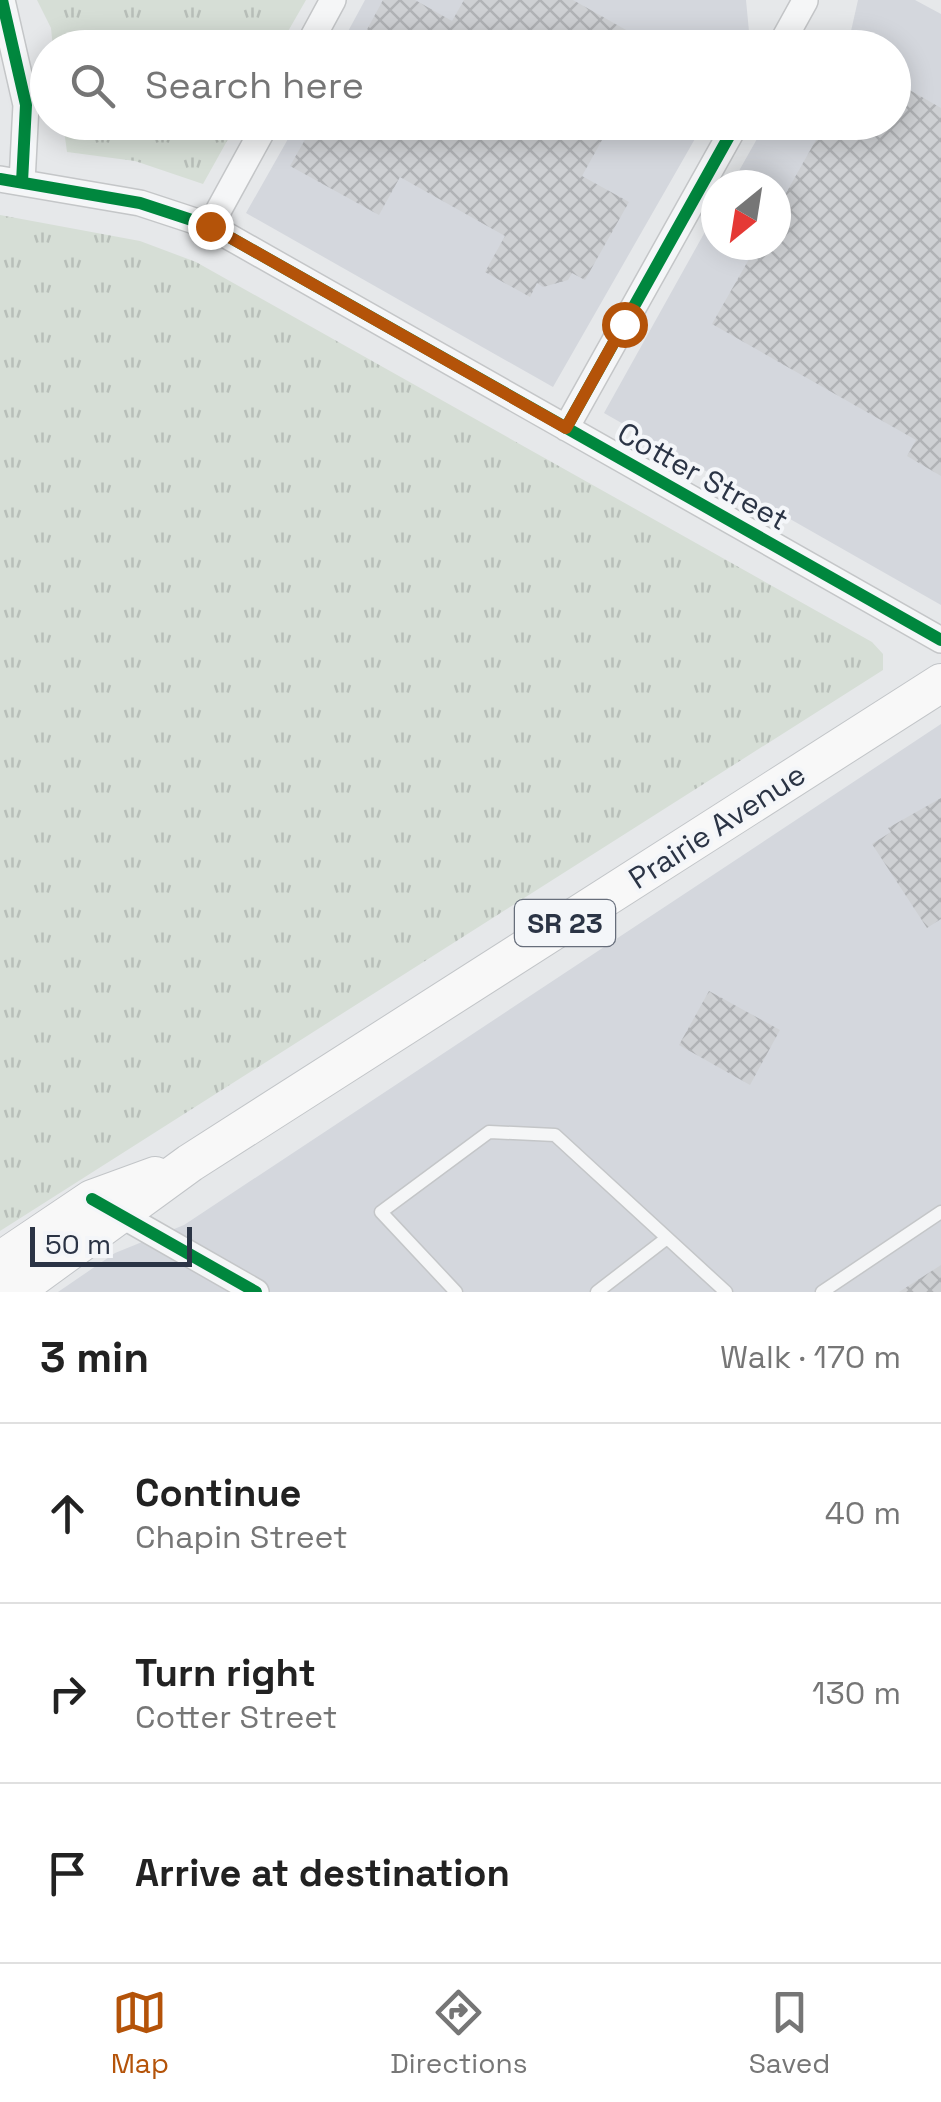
<!DOCTYPE html>
<html lang="en">
<head>
<meta charset="utf-8">
<style>
	body { margin:0; font-family:"Space Grotesk",sans-serif; background:#f2f2f2; color:#222 }
	.compass { position:absolute; left:701px; top:170px; width:90px; height:90px; border-radius:50%; background:#fff; box-shadow:0 5px 25px #0003; rotate:210deg }
	.scale { position:absolute; left:30px; bottom:25px; width:162px; box-sizing:border-box; padding-left:10px; border:5px solid #2b3445; border-top:0; font-size:28px; line-height:35px; white-space:nowrap; color:#2b3445; -webkit-text-stroke:8px #f4f6f9; paint-order:stroke }
	.stop { position:absolute; width:30px; height:30px; margin:-22px; border:8px solid #b45309; border-radius:50%; background:#fff }
	.stop.end { background:#b45309; border-color:#fff; box-shadow:0 2px 10px #0008 }
	.list { margin:0; padding:0; list-style:none }
	h2 { display:flex; justify-content:space-between; align-items:center; height:130px; margin:0; padding:0 40px; font-size:42px }
	h2 small { font-size:32px; font-weight:400; color:#767676 }
	.list li { display:grid; grid-template-columns:65px 1fr auto; gap:30px; align-items:center; box-sizing:border-box; height:180px; padding:0 40px; border-top:2px solid #e0e0e0 }
	.list b { display:block; font-size:38px; white-space:nowrap }
	.list p { margin:0; font-size:32px; white-space:nowrap; color:#767676 }
	.list em { font-size:32px; font-style:normal; color:#767676 }
	.icon { flex:none; width:55px; height:55px; fill:none; stroke:currentColor; stroke-width:2; stroke-linecap:round; stroke-linejoin:round }
	.map { position:relative; flex:none; width:941px; height:1292px; overflow:hidden }
	.search { position:absolute; background:#fff; box-shadow:0 5px 25px #0003; left:30px; right:30px; top:30px; height:110px; display:flex; align-items:center; gap:25px; box-sizing:border-box; padding:0 35px; border-radius:55px; color:#767676; font-size:38px }
	.sheet { height:670px; background:#fff }
	nav { display:flex; justify-content:space-around; align-items:center; box-sizing:border-box; height:140px; border-top:2px solid #e0e0e0; background:#fff; font-size:28px; color:#767676 }
	nav a { display:grid; justify-items:center; gap:5px }
	nav .on { color:#b45309 }
	.map>svg:first-child { display:block }
</style>
</head>
<body>
<div class="map">
<svg width="941" height="1292" viewBox="0 0 941 1292">
	<defs>
		<pattern id="grass-tufts" width="24" height="20" patternUnits="userSpaceOnUse" patternTransform="scale(2.5)"><rect width="24" height="20" fill="#d6ded6"/><path d="M3 7l-1-3M5 7V3M7 7l1-3M15 17l-1-3M17 17v-4M19 17l1-3" fill="none" stroke="#b8bfb9"/></pattern>
		<pattern id="building-cross-hatch" width="8" height="8" patternUnits="userSpaceOnUse" patternTransform="scale(2.5)"><rect width="8" height="8" fill="#ced0d3"/><path d="M0 0l8 8M0 8l8-8" fill="none" stroke="#b1b3b6"/></pattern>
	</defs>
	<rect width="100%" height="100%" fill="#e6e8ea"/>
	<path fill="#d4d7dd" d="M 365,0 L 746,0 L 750,42 L 747,48 L 339,48 Z
		M 858,0 L 915,0 L 941,14 L 941,605 L 604,413 L 716,212 L 716,245 L 776,245 L 776,185 L 731,185 L 766,123 L 894,122 L 894,48 L 841,47 L 849,40 Z
		M 297,123 L 704,123 L 553,387 L 246,213 Z
		M 941,724 L 941,1292 L 58,1292 L 115,1253 L 184,1225 Z"/>
	<path fill="url(#grass-tufts)" d="M 37,0 L 306,0 L 279,47 L 53,48 L 51,28 Z
		M 63,123 L 63,122 L 237,123 L 203,184 L 135,161 L 67,152 Z
		M 0,215 L 140,241 L 196,262 L 872,642 L 883,654 L 883,670 L 0,1231 Z"/>
	<path fill="url(#building-cross-hatch)" d="M 383,0 L 415,0 L 452,21 L 464,0 L 573,0 L 658,48 L 357,48 Z
		M 894,81 L 941,108 L 941,476 L 907,456 L 916,440 L 712,324 L 757,245 L 776,245 L 776,211 L 826,122 L 894,122 Z
		M 315,122 L 612,122 L 582,176 L 629,202 L 585,280 L 572,273 L 568,280 L 543,287 L 537,283 L 530,297 L 485,272 L 505,236 L 400,177 L 379,215 L 290,166 Z
		M 941,798 L 941,919 L 927,928 L 872,844 L 891,832 L 888,828 Z
		M 709,991 L 780,1030 L 750,1085 L 679,1045 Z
		M 941,1265 L 941,1292 L 899,1292 Z"/>
	<g fill="none" stroke-linecap="round" stroke-linejoin="round">
		<defs>
			<path id="lane" d="M 456,1292 L 381,1212 L 489,1132 L 555,1135 L 726,1292
				M 597,1292 L 667,1238
				M 822,1292 L 941,1212"/>
			<path id="street" d="M 2,0 L 26,105 L 22,182
				M 307,48 L 333,0
				M 779,48 L 805,1
				M 0,179 L 140,203 L 210,226 L 941,640
				M 210,226 L 267,122
				M 566,428 L 737,122
				M 109,1208 L 256,1292"/>
			<path id="primary" d="M 0,1261 L 92,1199 L 155,1176
				M 13,1292 L 190,1163 L 941,683"/>
		</defs>
		<use href="#lane" stroke="#c4c6c8" stroke-width="15"/>
		<use href="#street" stroke="#c4c6c8" stroke-width="28"/>
		<use href="#primary" stroke="#c2c5c8" stroke-width="40"/>
		<use href="#lane" stroke="#f5f6f7" stroke-width="12"/>
		<use href="#street" stroke="#f5f6f7" stroke-width="25"/>
		<use href="#primary" stroke="#f8f8f8" stroke-width="38"/>
		<defs>
			<path id="cycleway" d="M 2,0 L 26,105 L 22,182
				M 0,179 L 140,203 L 210,226 L 941,640
				M 566,428 L 737,122
				M 92,1199 L 256,1292"/>
		</defs>
		<use href="#cycleway" stroke="#f4f6f9" stroke-width="19"/>
		<use href="#cycleway" stroke="#00873e" stroke-width="12"/>
	</g>
	<g fill="none" stroke-linecap="round" stroke-linejoin="round">
		<path stroke="#b45309" stroke-width="12" d="M 210,226 L 566,428 L 624,324"/>
	</g>
	<g text-anchor="middle" dominant-baseline="central" stroke-width="8" stroke-linejoin="round" paint-order="stroke">
		<rect fill="#f4f6f9" stroke="#676e7b" stroke-width="2.5" x="515" y="900" width="100" height="46" rx="8"/>
		<g font-size="28" font-weight="bold" fill="#2b3445">
			<text x="565" y="923">SR 23</text>
		</g>
		<g font-size="30" fill="#2b3445" stroke="#f4f6f9">
			<text transform="translate(703 476) rotate(29)">Cotter Street</text>
			<text transform="translate(717 826) rotate(-33)">Prairie Avenue</text>
		</g>
	</g>
</svg>
<svg class="compass" viewBox="-18 -18 36 36"><path d="M0-13l5 13h-10z" fill="#e53935"/><path d="M0 13l5-13h-10z" fill="#767676"/></svg>
<div class="scale">50 m</div>
<div class="stop" style="left:624px;top:324px"></div>
<div class="stop end" style="left:210px;top:226px"></div>
<div class="search"><svg class="icon" aria-label="search" viewBox="0 0 24 24"><circle cx="10" cy="10" r="6"/><path d="M15 15l6 6"/></svg>Search here</div>
</div>
<section class="sheet">
<h2>3 min<small>Walk · 170 m</small></h2>
<ul class="list">
<li><svg class="icon" aria-label="ahead" viewBox="0 0 24 24"><path d="M12 20V5M6 11l6-6 6 6"/></svg><div><b>Continue</b><p>Chapin Street</p></div><em>40 m</em></li>
<li><svg class="icon" aria-label="right" viewBox="0 0 24 24"><path d="M7 20v-9h11M14 6l5 5-5 5"/></svg><div><b>Turn right</b><p>Cotter Street</p></div><em>130 m</em></li>
<li><svg class="icon" aria-label="arrive" viewBox="0 0 24 24"><path d="M6 21V4h12l-3 4 3 4H6"/></svg><div><b>Arrive at destination</b></div></li>
</ul>
</section>
<nav>
<a class="on"><svg class="icon" aria-label="map" viewBox="0 0 24 24"><path d="M3 6l6-2 6 2 6-2v14l-6 2-6-2-6 2zM9 4v14M15 6v14"/></svg>Map</a>
<a><svg class="icon" aria-label="directions" viewBox="0 0 24 24"><path d="M12 3l9 9-9 9-9-9zM9 14v-3h6M13 9l2 2-2 2"/></svg>Directions</a>
<a><svg class="icon" aria-label="saved" viewBox="0 0 24 24"><path d="M7 4h10v16l-5-4-5 4z"/></svg>Saved</a>
</nav>
</body>
</html>
